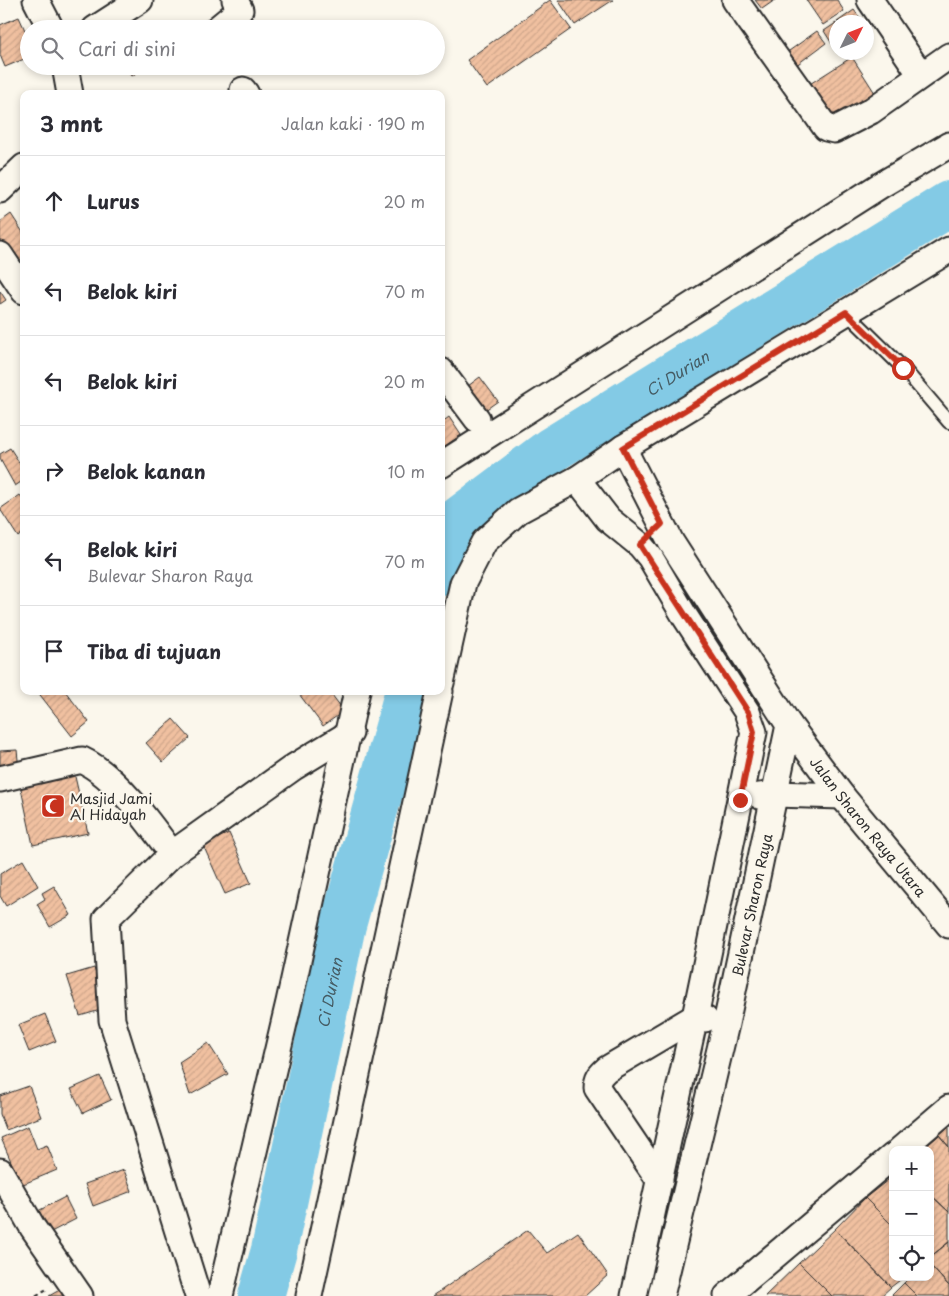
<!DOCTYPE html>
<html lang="id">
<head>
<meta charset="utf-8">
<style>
	body { margin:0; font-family:"Playpen Sans",sans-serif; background:#f2f2f3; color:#2b2b33 }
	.controls { position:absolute; right:15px; bottom:15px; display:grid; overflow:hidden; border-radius:10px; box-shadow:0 2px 8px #0003 }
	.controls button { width:45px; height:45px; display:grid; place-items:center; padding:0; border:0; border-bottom:1px solid #e1e1e2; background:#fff; color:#2b2b33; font:25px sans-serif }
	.compass { position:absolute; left:829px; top:15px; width:45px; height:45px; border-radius:50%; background:#fff; box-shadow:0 2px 8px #0003; rotate:47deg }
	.stop { position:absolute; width:15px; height:15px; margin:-11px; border:4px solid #c8321e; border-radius:50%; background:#fff }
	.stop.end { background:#c8321e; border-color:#fff; box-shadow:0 1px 5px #0008 }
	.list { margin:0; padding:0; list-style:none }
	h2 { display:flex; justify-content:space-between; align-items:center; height:65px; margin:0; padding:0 20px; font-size:21px }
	h2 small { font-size:16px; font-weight:400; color:#7c7c81 }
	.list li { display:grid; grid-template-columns:32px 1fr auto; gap:15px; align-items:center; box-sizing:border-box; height:90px; padding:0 20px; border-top:1px solid #e1e1e2 }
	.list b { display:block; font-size:19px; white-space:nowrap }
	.list p { margin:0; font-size:16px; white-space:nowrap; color:#7c7c81 }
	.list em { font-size:16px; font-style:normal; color:#7c7c81 }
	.icon { flex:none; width:28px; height:28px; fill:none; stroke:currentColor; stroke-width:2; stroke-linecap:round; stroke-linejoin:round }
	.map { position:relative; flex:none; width:949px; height:1296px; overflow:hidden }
	.search { position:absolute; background:#fff; box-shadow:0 2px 8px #0003; left:20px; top:20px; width:425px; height:55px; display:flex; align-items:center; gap:12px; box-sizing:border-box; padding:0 18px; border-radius:28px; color:#7c7c81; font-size:19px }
	.panel { position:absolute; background:#fff; box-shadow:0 2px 8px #0003; left:20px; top:90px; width:425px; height:605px; border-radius:10px }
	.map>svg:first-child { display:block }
</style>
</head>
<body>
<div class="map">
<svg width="949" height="1296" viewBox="0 0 949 1296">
	<defs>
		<pattern id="building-hatch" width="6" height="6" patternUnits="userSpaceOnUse" patternTransform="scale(1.25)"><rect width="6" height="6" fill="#f0c0a0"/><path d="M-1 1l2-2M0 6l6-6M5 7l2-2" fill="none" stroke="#cea58a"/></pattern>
	</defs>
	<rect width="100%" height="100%" fill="#fbf7ec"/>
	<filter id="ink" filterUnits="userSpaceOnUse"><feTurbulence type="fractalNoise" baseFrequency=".02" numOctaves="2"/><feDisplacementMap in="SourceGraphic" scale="10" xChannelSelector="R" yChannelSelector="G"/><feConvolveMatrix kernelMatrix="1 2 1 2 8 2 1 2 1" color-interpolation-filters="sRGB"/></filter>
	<g filter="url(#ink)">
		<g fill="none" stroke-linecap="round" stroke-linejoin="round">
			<g stroke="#83cae5" stroke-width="46">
				<path id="s1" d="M 441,573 L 456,522 L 553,449 L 949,204"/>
				<path id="s2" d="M 261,1296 L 274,1250 L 343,925 L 408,691"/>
			</g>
		</g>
		<path fill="url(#building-hatch)" stroke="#2b2b2b" d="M 550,0 L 571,29 L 487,88 L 467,60 Z
			M 558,0 L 613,0 L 575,25 Z
			M 755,0 L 775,0 L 762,9 Z
			M 806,0 L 837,0 L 844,11 L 823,25 Z
			M 854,10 L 863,22 L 837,22 Z
			M 19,17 L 29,39 L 29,57 L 5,67 L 0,55 L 0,25 Z
			M 836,23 L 836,50 L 824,31 Z
			M 817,31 L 826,43 L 791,69 L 782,56 Z
			M 852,57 L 875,93 L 827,123 L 805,87 Z
			M 124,66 L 146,66 L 132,76 Z
			M 11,214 L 24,234 L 24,257 L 15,263 L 0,242 L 0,222 Z
			M 0,291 L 6,300 L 0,304 Z
			M 480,377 L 498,401 L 481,413 L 464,389 Z
			M 449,417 L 461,435 L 441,449 L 441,423 Z
			M 10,448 L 24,470 L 24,480 L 15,486 L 0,459 L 0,454 Z
			M 20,495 L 24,500 L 24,532 L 18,537 L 0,509 Z
			M 37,691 L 65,691 L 89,722 L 72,736 Z
			M 303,691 L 329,691 L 344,711 L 323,726 L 299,694 Z
			M 173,719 L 190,738 L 163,762 L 146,743 Z
			M 17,750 L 19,770 L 0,771 L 0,751 Z
			M 73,768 L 88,833 L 33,845 L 19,779 Z
			M 229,833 L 251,883 L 225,894 L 203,845 Z
			M 23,860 L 38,886 L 6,906 L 0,896 L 0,874 Z
			M 54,886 L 71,915 L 50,927 L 37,904 L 45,899 L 42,893 Z
			M 94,968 L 107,1008 L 80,1016 L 67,976 Z
			M 45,1014 L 56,1041 L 29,1052 L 18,1025 Z
			M 208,1043 L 228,1074 L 190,1095 L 179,1062 Z
			M 100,1076 L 111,1100 L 83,1113 L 71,1089 Z
			M 29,1086 L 41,1117 L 6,1130 L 0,1114 L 0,1096 Z
			M 949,1125 L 949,1147 L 939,1135 Z
			M 28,1126 L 37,1149 L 47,1145 L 57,1170 L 21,1185 L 1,1138 Z
			M 939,1135 L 949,1147 L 949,1212 L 930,1194 L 930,1150 L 922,1150 Z
			M 124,1170 L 132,1191 L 93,1206 L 85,1184 Z
			M 893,1176 L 893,1226 L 865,1198 Z
			M 930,1194 L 949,1212 L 949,1242 L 930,1257 Z
			M 65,1197 L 76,1219 L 49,1233 L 38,1211 Z
			M 865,1198 L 893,1226 L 893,1277 L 904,1277 L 891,1287 L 835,1229 Z
			M 835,1229 L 891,1287 L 881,1296 L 832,1296 L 799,1263 Z
			M 528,1230 L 547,1253 L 578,1232 L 608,1275 L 585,1296 L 433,1296 Z
			M 949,1242 L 949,1286 L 930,1265 L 930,1257 Z
			M 799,1263 L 832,1296 L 765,1296 Z
			M 930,1265 L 949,1286 L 949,1296 L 917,1296 L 904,1283 L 910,1277 L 930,1277 Z
			M 904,1283 L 917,1296 L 891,1296 Z
			M 70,1284 L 76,1296 L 49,1296 Z"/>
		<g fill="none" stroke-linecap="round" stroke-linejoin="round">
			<defs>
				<path id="lane" d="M 846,312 L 903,368 L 949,422"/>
				<g id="street">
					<path d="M 36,0 L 51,29"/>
					<path d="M 735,0 L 826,128 L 834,130 L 871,111 L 949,56"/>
					<path d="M 870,0 L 921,75"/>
					<path d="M 95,29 L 140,0"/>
					<path d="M 217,29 L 240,10 L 235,0"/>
					<path d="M 65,66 L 70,94"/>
					<path d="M 243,90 L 246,94"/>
					<path d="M 0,190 L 24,167"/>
					<path d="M 0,255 L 24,291"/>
					<path d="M 441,371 L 477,419"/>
					<path d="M 623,448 L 671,542 L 789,725 L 726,1024 L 661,1296"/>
					<path d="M 441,465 L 881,185 L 949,145"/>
					<path d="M 577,479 L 608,519 L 640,545 L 650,557 L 684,615 L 747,712 L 754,732 L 695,1017 L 634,1296"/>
					<path d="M 441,683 L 463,583 L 484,542 L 518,511 L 577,479 L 623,448 L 949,250"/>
					<path id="s3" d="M 789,725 L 842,796 L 949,925"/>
					<path d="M 0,779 L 82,760 C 115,775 151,825 172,854"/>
					<path d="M 760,796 L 775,794 L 842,796"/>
					<path d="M 900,1150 L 949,1108"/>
					<path d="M 0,1171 L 33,1228 L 80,1296"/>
					<path d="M 660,1181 L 597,1088 C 597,1079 600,1075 607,1069 L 695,1017 L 705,1019"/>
					<path d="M 198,1296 L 112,1020 L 106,919 L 172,854 L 294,767 L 350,733"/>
					<path d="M 220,1296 L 289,1002 L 357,691"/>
					<path d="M 309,1296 L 440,691"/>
					<path d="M 727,1296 L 893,1156"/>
				</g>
			</defs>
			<use href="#lane" stroke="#2b2b2b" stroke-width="16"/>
			<use href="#street" stroke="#2b2b2b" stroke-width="29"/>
			<path stroke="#2b2b2b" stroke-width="3" stroke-dasharray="4 4" stroke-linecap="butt" d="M 36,1296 L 46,1290"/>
			<use href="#lane" stroke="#fbf7ec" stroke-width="12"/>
			<use href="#street" stroke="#fbf7ec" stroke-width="25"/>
		</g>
	</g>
	<g fill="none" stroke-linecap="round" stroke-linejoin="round" filter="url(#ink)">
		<path stroke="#c8321e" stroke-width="6" d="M 740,800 L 754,732 L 748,712 L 640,545 L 662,524 L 623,448 L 846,312 L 903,368"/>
	</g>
	<defs>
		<symbol id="mosque-square" viewBox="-11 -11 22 22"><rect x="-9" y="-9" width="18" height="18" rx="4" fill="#c8321e" stroke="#fbf7ec"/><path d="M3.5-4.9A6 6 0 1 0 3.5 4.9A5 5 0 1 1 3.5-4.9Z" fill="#fff"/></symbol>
	</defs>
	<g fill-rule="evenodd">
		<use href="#mosque-square" x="39" y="792" width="28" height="28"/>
	</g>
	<g text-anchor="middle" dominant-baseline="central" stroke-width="4.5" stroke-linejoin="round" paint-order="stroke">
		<g font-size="14" fill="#2b2b2b" stroke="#fbf7ec" text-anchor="start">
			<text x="70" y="798">Masjid Jami<tspan x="70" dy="16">Al Hidayah</tspan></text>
		</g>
		<g font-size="14" fill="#2b2b2b" stroke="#fbf7ec">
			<text stroke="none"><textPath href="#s3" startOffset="129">Jalan Sharon Raya Utara</textPath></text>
			<text transform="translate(752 905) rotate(-78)">Bulevar Sharon Raya</text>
		</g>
		<g font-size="15" font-style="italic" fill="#455b63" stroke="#fbf7ec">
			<text stroke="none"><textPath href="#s1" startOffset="320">Ci Durian</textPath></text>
			<text stroke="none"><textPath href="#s2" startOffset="311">Ci Durian</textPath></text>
		</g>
	</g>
</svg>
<div class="controls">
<button>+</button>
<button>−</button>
<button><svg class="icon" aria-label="locate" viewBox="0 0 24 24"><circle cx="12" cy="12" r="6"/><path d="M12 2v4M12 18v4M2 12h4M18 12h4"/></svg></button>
</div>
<svg class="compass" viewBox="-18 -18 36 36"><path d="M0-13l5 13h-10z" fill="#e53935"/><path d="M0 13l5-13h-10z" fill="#7c7c81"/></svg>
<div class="stop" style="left:903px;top:368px"></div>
<div class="stop end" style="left:740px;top:800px"></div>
<div class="search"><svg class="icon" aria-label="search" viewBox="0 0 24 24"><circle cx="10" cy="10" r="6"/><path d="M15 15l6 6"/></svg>Cari di sini</div>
<section class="panel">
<h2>3 mnt<small>Jalan kaki · 190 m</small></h2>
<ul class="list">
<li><svg class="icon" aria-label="ahead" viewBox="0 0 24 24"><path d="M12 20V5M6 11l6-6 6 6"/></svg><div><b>Lurus</b></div><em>20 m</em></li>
<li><svg class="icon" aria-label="left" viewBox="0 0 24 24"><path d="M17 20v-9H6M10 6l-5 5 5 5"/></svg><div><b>Belok kiri</b></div><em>70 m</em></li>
<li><svg class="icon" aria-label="left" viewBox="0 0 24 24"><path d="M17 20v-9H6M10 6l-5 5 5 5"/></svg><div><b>Belok kiri</b></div><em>20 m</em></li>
<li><svg class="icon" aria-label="right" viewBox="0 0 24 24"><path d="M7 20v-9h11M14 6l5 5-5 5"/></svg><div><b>Belok kanan</b></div><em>10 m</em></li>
<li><svg class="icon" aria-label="left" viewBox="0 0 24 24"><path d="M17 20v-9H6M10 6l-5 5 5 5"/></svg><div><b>Belok kiri</b><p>Bulevar Sharon Raya</p></div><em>70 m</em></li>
<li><svg class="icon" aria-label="arrive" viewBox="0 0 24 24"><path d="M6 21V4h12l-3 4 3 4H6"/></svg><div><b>Tiba di tujuan</b></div></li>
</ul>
</section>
</div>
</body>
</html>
